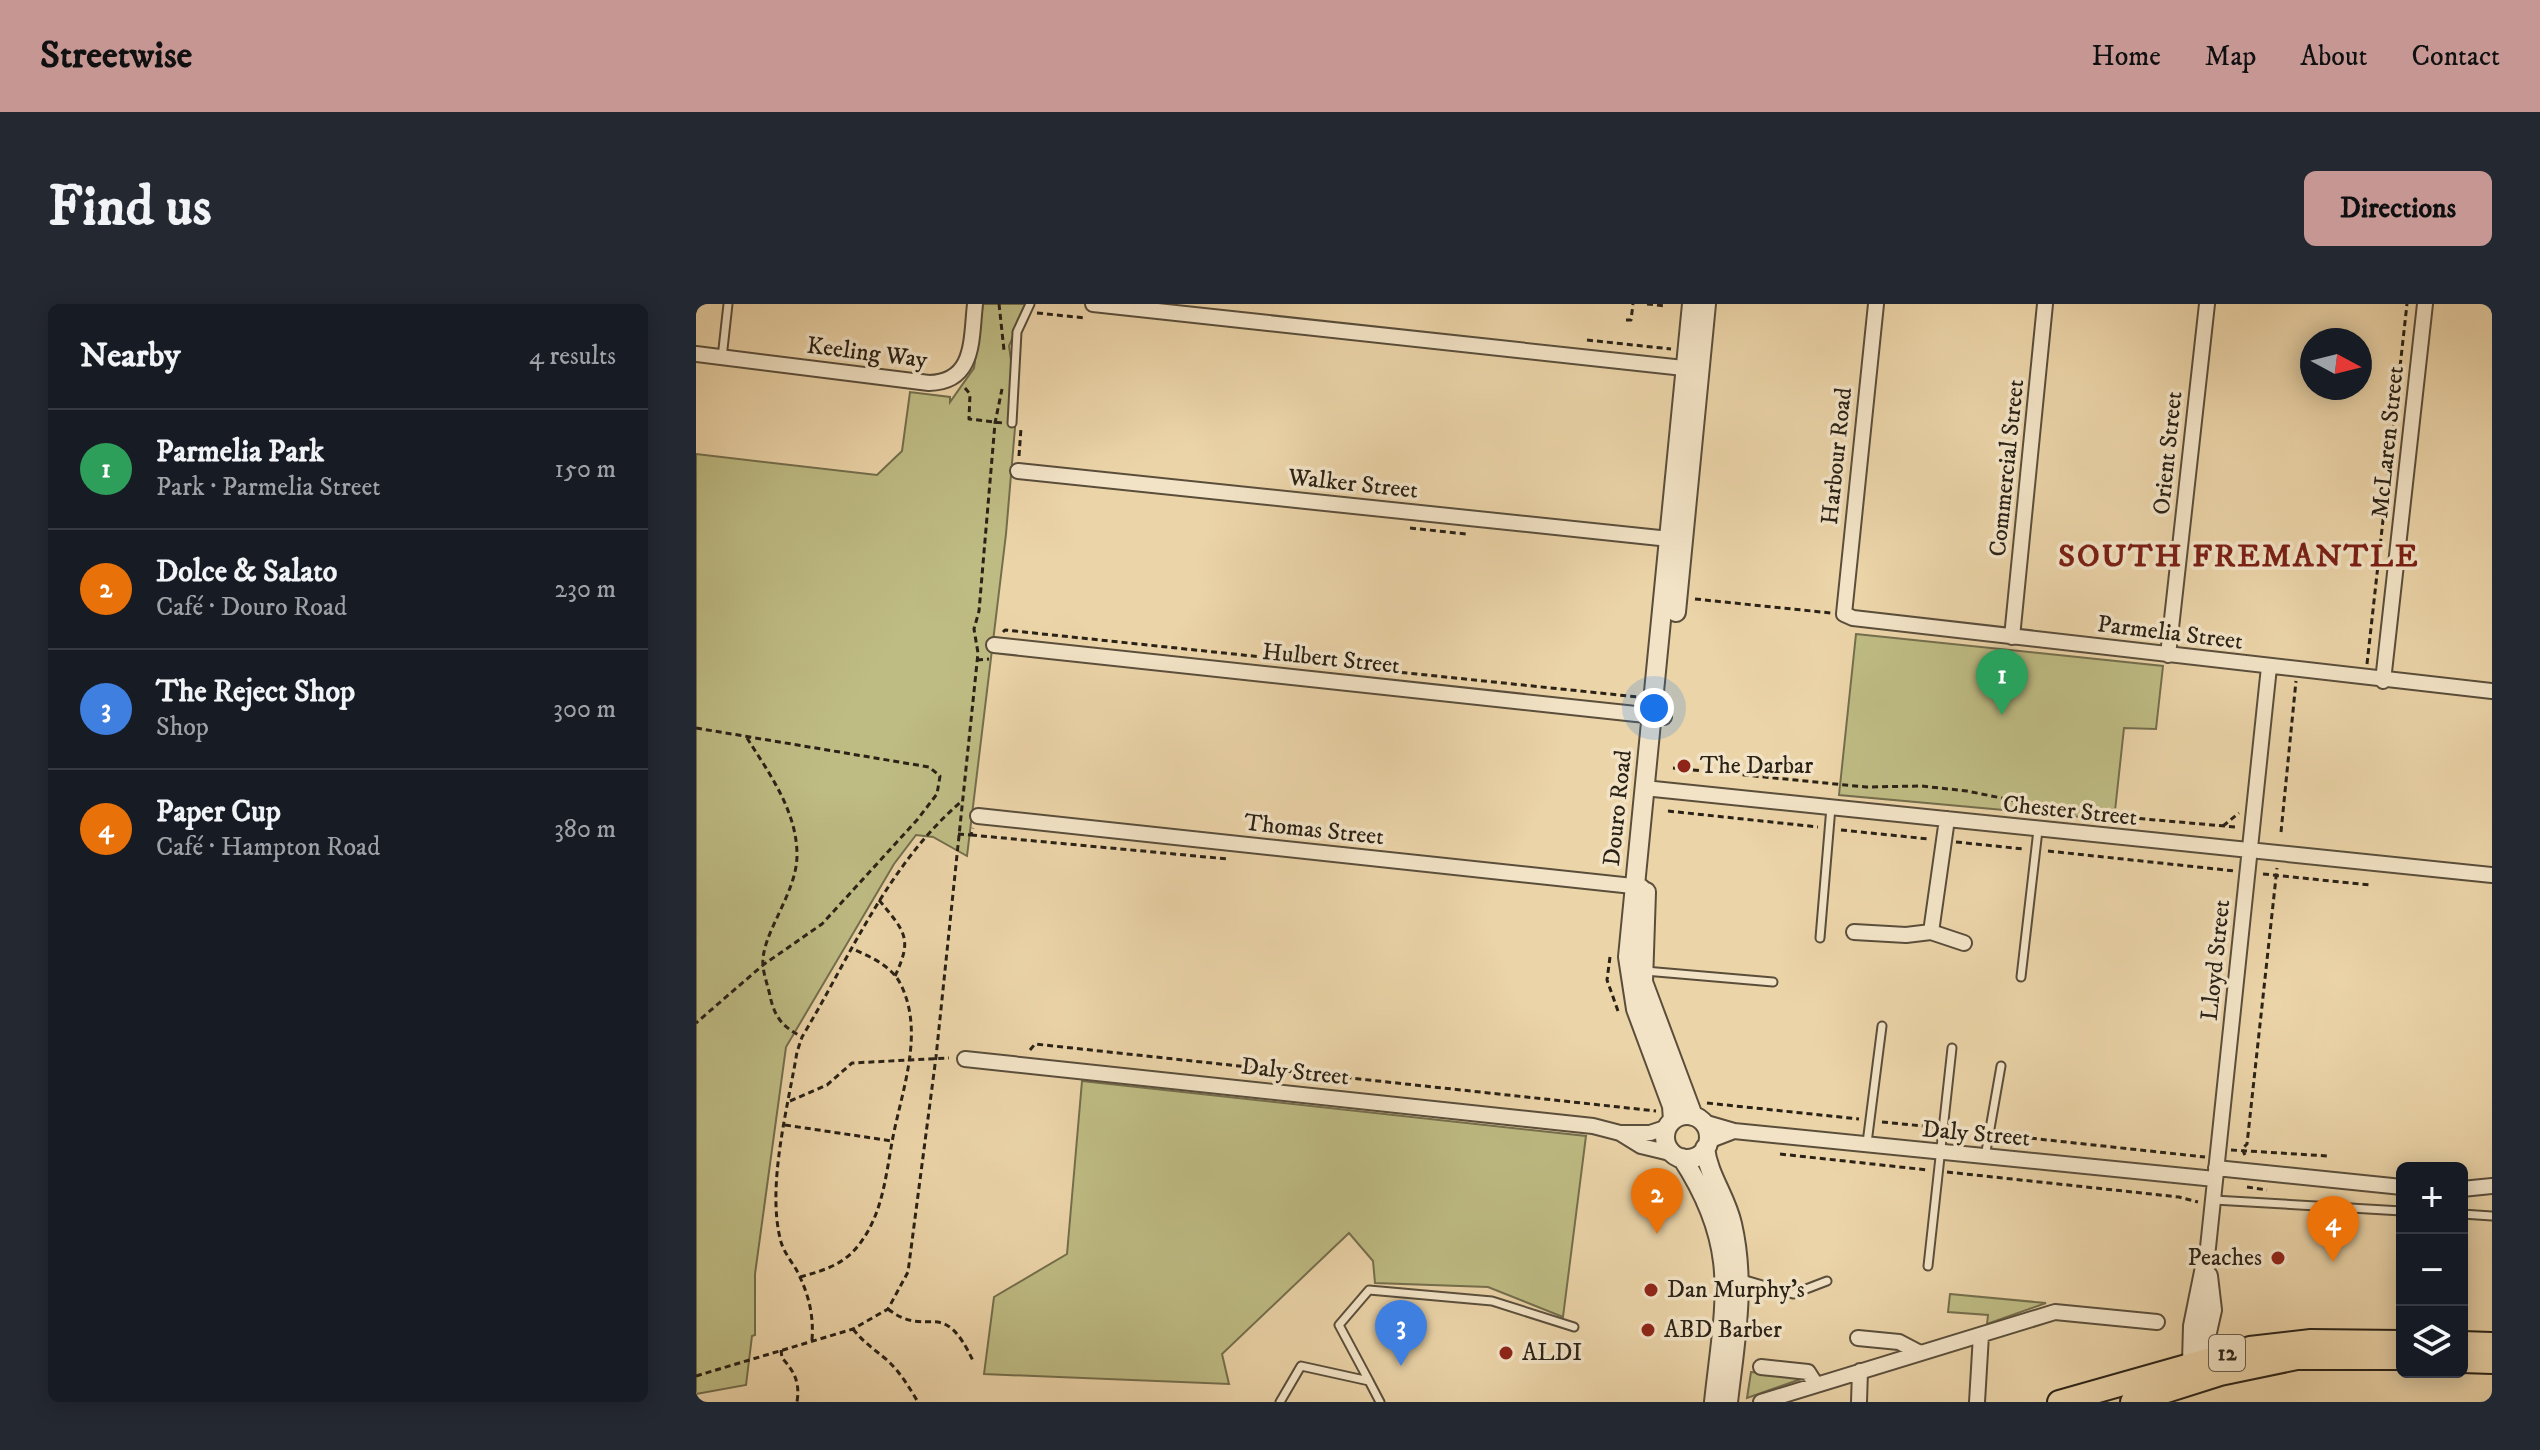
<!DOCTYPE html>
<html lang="en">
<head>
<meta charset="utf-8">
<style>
	body { margin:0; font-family:"IM FELL DW Pica",serif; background:#242831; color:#f1f3f6 }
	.controls { position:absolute; right:24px; bottom:24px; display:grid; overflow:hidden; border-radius:12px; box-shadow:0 4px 20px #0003 }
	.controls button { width:72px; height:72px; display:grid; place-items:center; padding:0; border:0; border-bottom:2px solid #363941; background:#171b24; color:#f1f3f6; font:40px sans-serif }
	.compass { position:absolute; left:1604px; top:24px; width:72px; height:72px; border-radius:50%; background:#171b24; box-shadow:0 4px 20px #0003; rotate:97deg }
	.you { position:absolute; left:958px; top:404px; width:28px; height:28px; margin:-20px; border:6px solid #fff; border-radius:50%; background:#1a73e8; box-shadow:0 0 0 12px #1a73e833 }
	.badge { display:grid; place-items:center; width:52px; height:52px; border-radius:50%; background:#c59692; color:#fff; font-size:26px; font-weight:700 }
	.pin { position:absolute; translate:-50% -66px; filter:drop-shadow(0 2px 4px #0008) }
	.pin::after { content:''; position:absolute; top:42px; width:28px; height:24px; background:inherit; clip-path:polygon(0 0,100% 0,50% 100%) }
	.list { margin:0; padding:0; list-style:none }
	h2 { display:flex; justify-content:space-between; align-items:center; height:104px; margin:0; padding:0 32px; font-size:34px }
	h2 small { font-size:26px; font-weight:400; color:#9ea1a6 }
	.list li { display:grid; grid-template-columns:52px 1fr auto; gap:24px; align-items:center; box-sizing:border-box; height:120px; padding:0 32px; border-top:2px solid #363941 }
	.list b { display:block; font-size:30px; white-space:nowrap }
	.list p { margin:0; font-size:26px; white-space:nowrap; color:#9ea1a6 }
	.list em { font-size:26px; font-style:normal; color:#9ea1a6 }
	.icon { flex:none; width:44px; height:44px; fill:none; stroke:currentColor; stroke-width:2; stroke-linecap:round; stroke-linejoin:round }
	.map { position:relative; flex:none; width:1796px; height:1098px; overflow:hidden; border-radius:12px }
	header { display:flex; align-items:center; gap:48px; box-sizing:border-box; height:112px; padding:0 40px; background:#c59692; color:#111 }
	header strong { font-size:38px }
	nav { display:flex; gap:44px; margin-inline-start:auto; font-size:28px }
	.intro { display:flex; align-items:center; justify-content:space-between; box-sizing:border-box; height:192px; padding:0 48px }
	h1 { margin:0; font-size:56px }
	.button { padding:20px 36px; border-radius:12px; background:#c59692; color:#111; font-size:28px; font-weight:700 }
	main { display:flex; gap:48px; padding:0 48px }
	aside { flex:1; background:#171b24; border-radius:12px; box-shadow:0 4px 20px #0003 }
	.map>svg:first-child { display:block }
</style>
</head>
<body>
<header>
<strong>Streetwise</strong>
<nav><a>Home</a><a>Map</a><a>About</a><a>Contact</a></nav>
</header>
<div class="intro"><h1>Find us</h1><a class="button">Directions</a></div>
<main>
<aside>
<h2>Nearby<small>4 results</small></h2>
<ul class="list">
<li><span class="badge" style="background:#2e9e5b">1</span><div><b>Parmelia Park</b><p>Park · Parmelia Street</p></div><em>150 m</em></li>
<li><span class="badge" style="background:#e8710a">2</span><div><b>Dolce &amp; Salato</b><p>Café · Douro Road</p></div><em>230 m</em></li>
<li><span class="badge" style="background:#3f7fe0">3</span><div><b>The Reject Shop</b><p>Shop</p></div><em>300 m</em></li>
<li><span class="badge" style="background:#e8710a">4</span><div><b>Paper Cup</b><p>Café · Hampton Road</p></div><em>380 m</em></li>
</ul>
</aside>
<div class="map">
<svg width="1796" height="1098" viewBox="0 0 1796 1098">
	<rect width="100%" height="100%" fill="#ebd4a8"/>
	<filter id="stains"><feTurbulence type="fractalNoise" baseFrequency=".0025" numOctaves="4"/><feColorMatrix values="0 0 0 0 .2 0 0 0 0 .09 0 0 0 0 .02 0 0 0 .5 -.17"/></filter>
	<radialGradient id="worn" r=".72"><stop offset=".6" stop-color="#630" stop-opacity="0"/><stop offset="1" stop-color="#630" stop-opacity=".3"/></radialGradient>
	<path fill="#bebb83" stroke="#746e4d" stroke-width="2" d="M 287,0 L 331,0 L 313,42 L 321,100 L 310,230 L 271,552 L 237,533 L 220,531 L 198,560 L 90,743 L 59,970 L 59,1031 L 56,1032 L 50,1081 L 0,1090 L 0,150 L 181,171 L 206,147 L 214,88 L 254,93 L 254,98 L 278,64 Z
		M 1160,330 L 1467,362 L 1460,425 L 1428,424 L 1418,516 L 1143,491 Z
		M 386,777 L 890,832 L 867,1013 L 792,983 L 679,979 L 677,957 L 653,929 L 526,1050 L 533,1080 L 288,1070 L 298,993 L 371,950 Z
		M 1254,990 L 1350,999 L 1291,1020 L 1292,1011 L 1252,1008 Z
		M 1055,1068 L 1108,1074 L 1051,1094 Z"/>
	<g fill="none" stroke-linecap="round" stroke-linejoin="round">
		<defs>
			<path id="service" d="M 26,54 L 32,0
				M 316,119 L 321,28 L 334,0
				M 1124,634 L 1135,503
				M 949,667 L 1077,678
				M 1325,673 L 1342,526
				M 1171,839 L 1186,722
				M 1289,853 L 1305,762
				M 1518,896 L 1706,907
				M 1766,910 L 1796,912
				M 1232,962 L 1256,744
				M 1046,975 L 1097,990 L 1131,977
				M 673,1077 L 643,1021 L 673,986 L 796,997 L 878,1023
				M 584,1098 L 605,1062 L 673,1077 L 684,1098"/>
			<path id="minor" d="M 397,0 L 997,65
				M 1180,0 L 1148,310 L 1157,314 L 1796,387
				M 0,50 L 233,79 C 279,78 275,36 279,0
				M 322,167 L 983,236
				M 1316,333 L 1349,0
				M 298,341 L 968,413
				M 1472,351 L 1511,0
				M 1687,377 L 1729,0
				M 948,484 L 1796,571
				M 282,512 L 946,583
				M 1158,628 L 1210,631 L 1235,628 L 1268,639
				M 1235,628 L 1251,515
				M 269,755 L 897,822 L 924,829 L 945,842 L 978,850
				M 1007,818 L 1038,827 L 1519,875
				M 924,829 L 954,829 L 972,823
				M 1012,837 L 1038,827
				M 1520,864 L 1706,883
				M 1766,885 L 1796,882
				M 1511,953 L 1573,363
				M 1162,1034 L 1203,1038 L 1224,1049
				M 1065,1063 L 1112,1068 L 1119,1079
				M 1065,1098 L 1359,1008 L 1461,1018
				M 1163,1098 L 1164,1067
				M 1281,1098 L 1285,1031"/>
			<path id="tertiary" d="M 980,308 L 1010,0
				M 950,588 L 947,678 L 997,812
				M969 833a22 22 0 1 1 44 0a22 22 0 1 1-44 0Z
				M 977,816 L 976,802 L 940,705 L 932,653 L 996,0
				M 1009,844 C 1012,871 1030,893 1036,920 C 1050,980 1039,1038 1032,1098
				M 986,854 C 1045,944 1029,997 1018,1098
				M 1509,1065 L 1496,1058 L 1497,1022 L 1511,953
				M 1502,1068 L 1516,1006 L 1512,972"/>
			<path id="primary" d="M 1766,1039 L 1796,1040
				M 1766,1057 L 1796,1058
				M 1363,1098 L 1554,1044 L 1615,1037 L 1706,1038
				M 1436,1098 L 1524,1070 L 1601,1054 L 1706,1054"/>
		</defs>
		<use href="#service" stroke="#5a4e3b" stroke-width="11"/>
		<use href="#minor" stroke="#5a4e3b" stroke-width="18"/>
		<use href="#tertiary" stroke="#5a4e3b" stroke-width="22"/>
		<use href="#primary" stroke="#2a2217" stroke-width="26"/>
		<path stroke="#2a2217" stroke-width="3" stroke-dasharray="6 4" stroke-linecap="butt" d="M 303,0 L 308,46
			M 951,0 L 970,2
			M 341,9 L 390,14
			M 930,16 L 935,16 L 937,0
			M 891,36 L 975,45
			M 269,84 L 274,90 L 273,115 L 307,119
			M 323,152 L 325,124
			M 714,224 L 770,230
			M 999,295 L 1135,309
			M 307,328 L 309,326 L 585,355
			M 281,356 L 293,355
			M 596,357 L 942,393
			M 1671,360 L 1711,0
			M 0,424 L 233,463 L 244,472 L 241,490 L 221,516 L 126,620 L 67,661 L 0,719
			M 51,434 C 73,469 101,507 101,551 C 101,590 64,631 67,662 C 68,672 72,682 74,692 C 79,714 86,722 106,733
			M 977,464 L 1170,483 L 1225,482 L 1271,487 L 1379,509 L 1540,523
			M 972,507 L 1122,523
			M 1527,522 L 1543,509
			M 1145,526 L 1233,535
			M 1585,528 L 1600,377
			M 262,530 L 275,531 L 277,524
			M 275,531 L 532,555
			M 1260,538 L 1328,545
			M 1352,547 L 1539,567
			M 1567,570 L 1674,581
			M 183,596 C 209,628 217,634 199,672
			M 914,653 L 911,676 L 922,707
			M 334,746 L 339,740 L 960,807
			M 94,797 L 131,781 L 156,759 L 253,754
			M 1011,799 L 1163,815
			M 1186,818 L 1238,823
			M 89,821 L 196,837
			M 1258,825 L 1282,828
			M 1305,831 L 1509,853
			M 1535,846 L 1631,852
			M 1084,850 L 1232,866
			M 1549,851 L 1546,845 L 1551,840 L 1581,564
			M 1251,868 L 1483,893 L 1502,898
			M 1551,883 L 1571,886
			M 104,973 C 126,967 147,961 162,942 C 185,913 189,878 195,844 C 203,793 230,732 205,681 C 196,662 175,653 157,645
			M 192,1005 C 233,1037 246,989 278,1059
			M 157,1025 C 167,1038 178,1045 191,1056 C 204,1068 213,1083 222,1098
			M 116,1036 C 118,1010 112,988 100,965 C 95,957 88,948 85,938 C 70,883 92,803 101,748 L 106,733 C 155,651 192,560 266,497
			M 85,1046 L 86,1054 C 99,1068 104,1079 101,1098
			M 0,1072 L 157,1025 L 192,1005 L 212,968 L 240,753 L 282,349 L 278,325 L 283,307 L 299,119 L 306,85"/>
		<use href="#service" stroke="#f2e3c6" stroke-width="7"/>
		<use href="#minor" stroke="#f2e3c6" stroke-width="14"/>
		<use href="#tertiary" stroke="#f2e3c6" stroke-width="18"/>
		<use href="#primary" stroke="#ebd4a8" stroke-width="22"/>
	</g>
	<g fill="#8f2418" stroke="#f2e3c6" stroke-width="3">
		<circle cx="988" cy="462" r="8"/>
		<circle cx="1582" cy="954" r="8"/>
		<circle cx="955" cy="986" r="8"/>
		<circle cx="952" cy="1026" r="8"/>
		<circle cx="810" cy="1049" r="8"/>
	</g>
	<g text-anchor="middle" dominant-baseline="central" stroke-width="7" stroke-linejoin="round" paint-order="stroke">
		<rect fill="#f2e3c6" stroke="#665c4c" stroke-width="2" x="1513" y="1031" width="36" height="36" rx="6"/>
		<g font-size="22" font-weight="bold" fill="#2a2217">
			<text x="1531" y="1049">12</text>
		</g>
		<g font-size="24" fill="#2a2217" stroke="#f2e3c6">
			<text transform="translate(171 49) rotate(7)">Keeling Way</text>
			<text transform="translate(1692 138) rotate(-84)">McLaren Street</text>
			<text transform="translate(1472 149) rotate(-84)">Orient Street</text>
			<text transform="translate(1141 152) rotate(-84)">Harbour Road</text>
			<text transform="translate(1311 164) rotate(-84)">Commercial Street</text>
			<text transform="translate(657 180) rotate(6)">Walker Street</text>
			<text transform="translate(1474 329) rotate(7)">Parmelia Street</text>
			<text transform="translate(635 355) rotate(6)">Hulbert Street</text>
			<text transform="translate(922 504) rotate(-84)">Douro Road</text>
			<text transform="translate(1374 507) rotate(6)">Chester Street</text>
			<text transform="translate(618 526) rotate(6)">Thomas Street</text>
			<text transform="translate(1520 656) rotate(-84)">Lloyd Street</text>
			<text transform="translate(599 768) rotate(6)">Daly Street</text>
			<text transform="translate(1280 830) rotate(5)">Daly Street</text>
		</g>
		<g font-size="24" fill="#2a2217" stroke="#f2e3c6" text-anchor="start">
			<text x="1004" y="462">The Darbar</text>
			<text x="1566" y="954" text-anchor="end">Peaches</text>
			<text x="971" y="986">Dan Murphy's</text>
			<text x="968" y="1026">ABD Barber</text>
			<text x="826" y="1049">ALDI</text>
		</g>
		<g font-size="32" font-weight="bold" letter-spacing="2" fill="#7a1f14" stroke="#f2e3c6">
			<text x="1543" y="253">SOUTH FREMANTLE</text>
		</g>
	</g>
	<rect width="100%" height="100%" filter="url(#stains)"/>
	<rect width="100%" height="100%" fill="url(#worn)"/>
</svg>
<div class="controls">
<button>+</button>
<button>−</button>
<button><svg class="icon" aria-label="layers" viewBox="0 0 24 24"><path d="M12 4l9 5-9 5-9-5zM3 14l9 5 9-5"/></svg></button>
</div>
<svg class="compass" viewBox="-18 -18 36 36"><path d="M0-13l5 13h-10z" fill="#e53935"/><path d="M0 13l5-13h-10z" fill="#9ea1a6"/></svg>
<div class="you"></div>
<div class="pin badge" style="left:1306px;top:411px;background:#2e9e5b">1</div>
<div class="pin badge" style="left:961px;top:930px;background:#e8710a">2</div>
<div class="pin badge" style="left:705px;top:1062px;background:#3f7fe0">3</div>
<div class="pin badge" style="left:1637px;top:958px;background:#e8710a">4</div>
</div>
</main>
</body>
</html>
